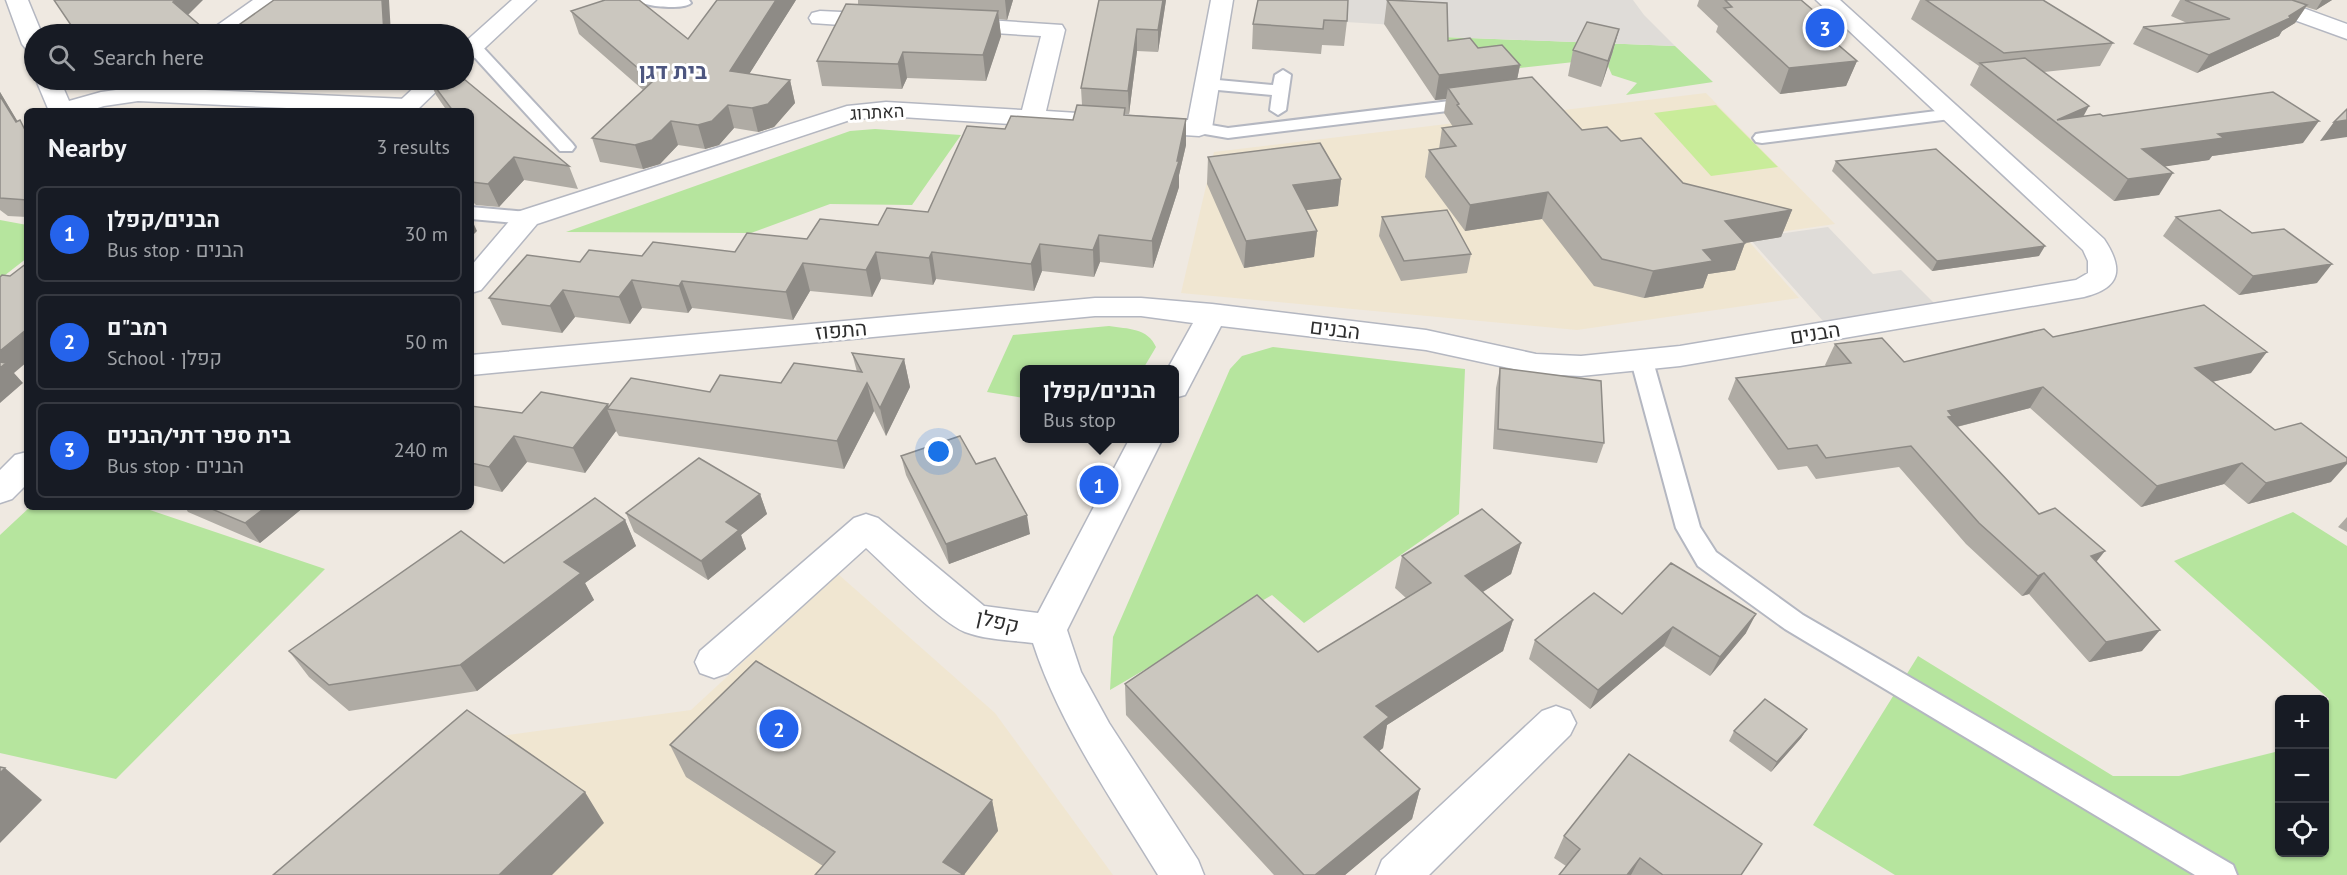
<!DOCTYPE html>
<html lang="en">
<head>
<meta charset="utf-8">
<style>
	body { margin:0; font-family:"PT Sans",Heebo,sans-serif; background:#20242c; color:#f1f3f6 }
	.controls { position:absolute; right:18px; bottom:18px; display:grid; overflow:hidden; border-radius:9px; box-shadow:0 2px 4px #0004 }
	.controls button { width:54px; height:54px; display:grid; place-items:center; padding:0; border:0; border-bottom:2px solid #363941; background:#171b24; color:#f1f3f6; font:30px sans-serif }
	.you { position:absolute; left:939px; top:452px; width:21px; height:21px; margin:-15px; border:4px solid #fff; border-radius:50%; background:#1a73e8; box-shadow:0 0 0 9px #1a73e833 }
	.badge { display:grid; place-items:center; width:39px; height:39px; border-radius:50%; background:#2563eb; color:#fff; font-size:20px; font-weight:700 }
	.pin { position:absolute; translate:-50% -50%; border:3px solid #fff; box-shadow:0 2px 6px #0006 }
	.popup { position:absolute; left:1020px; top:365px; width:159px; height:78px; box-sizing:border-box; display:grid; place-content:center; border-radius:9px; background:#171b24; filter:drop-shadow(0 2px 4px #0005); font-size:20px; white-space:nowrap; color:#9ea1a6 }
	.popup b { font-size:22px; color:#f1f3f6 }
	.popup::after { content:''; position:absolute; left:50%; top:100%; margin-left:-12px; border:12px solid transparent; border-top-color:#171b24 }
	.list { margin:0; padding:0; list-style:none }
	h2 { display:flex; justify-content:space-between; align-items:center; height:78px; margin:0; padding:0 24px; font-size:26px }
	h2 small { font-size:20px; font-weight:400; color:#9ea1a6 }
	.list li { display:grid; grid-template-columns:39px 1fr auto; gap:18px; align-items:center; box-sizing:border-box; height:96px; margin:0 12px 12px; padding:0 12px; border:2px solid #363941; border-radius:9px }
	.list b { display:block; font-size:22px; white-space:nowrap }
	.list p { margin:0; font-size:20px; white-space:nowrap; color:#9ea1a6 }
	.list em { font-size:20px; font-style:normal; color:#9ea1a6 }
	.icon { flex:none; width:33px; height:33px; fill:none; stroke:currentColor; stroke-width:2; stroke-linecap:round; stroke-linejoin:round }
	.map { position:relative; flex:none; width:2347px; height:875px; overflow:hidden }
	.search { position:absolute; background:#171b24; box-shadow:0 2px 4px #0004; left:24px; top:24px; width:450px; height:66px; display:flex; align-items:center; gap:15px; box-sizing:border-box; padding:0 21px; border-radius:33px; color:#9ea1a6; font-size:22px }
	.panel { position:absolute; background:#171b24; box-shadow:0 2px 4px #0004; left:24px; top:108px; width:450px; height:402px; border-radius:9px }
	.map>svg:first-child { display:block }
</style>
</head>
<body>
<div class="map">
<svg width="2347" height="875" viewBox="0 0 2347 875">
	<rect width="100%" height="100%" fill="#efe9e1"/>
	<path fill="#f0e6d1" d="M 1706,93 L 1835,224 L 1745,237 L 1799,298 L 1577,330 L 1181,293 L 1214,152 Z
		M 838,574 L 995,713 L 1113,875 L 294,875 L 436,745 L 691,710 Z"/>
	<path fill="#b6e59e" d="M 1444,37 L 1675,46 L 1713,82 L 1626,95 L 1637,83 L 1612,75 L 1608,66 L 1612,54 L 1574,62 L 1474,73 Z
		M 875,129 L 961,135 L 912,205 L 830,204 L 751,233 L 566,232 L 850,131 Z
		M 0,220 L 27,225 L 27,258 L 0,279 Z
		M 1109,326 C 1128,329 1148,328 1156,347 L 1143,369 L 1024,370 L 1024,398 L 987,392 L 1013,335 Z
		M 1273,347 L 1465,369 L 1459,514 L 1304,623 L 1272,595 L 1110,690 L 1113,637 L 1230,369 L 1242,356 Z
		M 30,507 L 141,507 L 325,569 L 116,779 L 0,753 L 0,535 Z
		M 2293,512 L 2347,546 L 2347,875 L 1895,875 L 1813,825 L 1918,656 L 2113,776 L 2179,776 L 2279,751 L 2280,852 L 2324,852 L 2324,705 L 2329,699 L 2174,561 Z"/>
	<path fill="#c9ec9a" d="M 1716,105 L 1778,167 L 1711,176 L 1654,113 Z"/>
	<path fill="#dfdcd8" d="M 1348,0 L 1633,0 L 1644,15 L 1675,46 L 1444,37 L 1443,28 L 1346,22 Z
		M 1828,227 L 1873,274 L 1901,270 L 1944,313 L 1831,330 L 1749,238 Z"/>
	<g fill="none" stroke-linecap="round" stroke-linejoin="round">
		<defs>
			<path id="service" d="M 637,0 L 689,0 L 691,3 C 685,10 643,7 637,0 Z
				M 473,41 L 479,43 L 572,143 L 575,147 L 572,151 L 560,151 L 467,49 L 465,46 L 467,43 Z
				M 1283,70 L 1291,75 L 1286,110 L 1278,115 L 1270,110 L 1272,95 L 1207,89 L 1199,84 L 1207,79 L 1273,85 L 1275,75 Z
				M 1474,98 L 1482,103 L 1480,107 L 1228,138 L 1193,132 L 1190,128 L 1193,124 L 1199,123 L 1228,128 Z
				M 1952,109 L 1958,110 L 1960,114 L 1958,118 L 1762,143 L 1756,142 L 1753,138 L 1756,134 L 1762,133 Z
				M 471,207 L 527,212 L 534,214 L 536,218 L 534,222 L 527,224 L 471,219 Z
				M 1642,354 L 1649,356 L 1653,361 L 1700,527 L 1716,552 L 1803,615 L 2233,865 L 2237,875 L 2195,875 L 1785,629 L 1698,566 L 1676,528 L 1631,361 L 1635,356 Z"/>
			<path id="minor" d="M 6,0 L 28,0 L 42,34 L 34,34 L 34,51 L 26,49 L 22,44 Z
				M 253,0 L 278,0 L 234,34 L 209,34 L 212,29 Z
				M 1211,0 L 1233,0 L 1212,128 L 1208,133 L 1199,136 L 886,116 L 850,120 L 537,224 L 481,290 L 471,293 L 471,266 L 517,212 L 847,106 L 886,102 L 1022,110 L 1041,36 L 948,30 L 945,25 L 948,20 L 956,18 L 1062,25 L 1065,30 L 1046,111 L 1188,120 Z
				M 1816,0 L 1840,0 L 2104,239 C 2124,269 2121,288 2084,297 L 1680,366 L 1581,376 L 1536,374 L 1426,350 L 1221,326 L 1185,395 L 1174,398 L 1174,370 L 1167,370 L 1193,323 L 1141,316 L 1095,316 L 471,375 L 471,355 L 1095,298 L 1141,298 L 1212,304 L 1426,330 L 1536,354 L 1581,356 L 1680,346 L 2076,280 L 2088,273 L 2088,261 L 2083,250 Z
				M 820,11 L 884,14 L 892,16 L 895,21 L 892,26 L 884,28 L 812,23 L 809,18 L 812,13 Z
				M 36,80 L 60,80 L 69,101 L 101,92 L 138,87 L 406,99 L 415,101 L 418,106 L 415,111 L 353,111 L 138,101 L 104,106 L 88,111 L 49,111 Z
				M 1130,438 L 1163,438 L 1067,630 L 1081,672 L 1109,723 L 1198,860 L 1204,875 L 1158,875 C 1113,801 1060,726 1033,643 C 1011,640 986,640 965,632 C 940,622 888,568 866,548 L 728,673 L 714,678 L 700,673 L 695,662 L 700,651 L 854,518 L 866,514 L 878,518 L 984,606 L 1038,613 Z
				M 1556,706 L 1570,711 L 1576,723 L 1570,735 L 1429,875 L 1376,875 L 1382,860 L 1542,711 Z"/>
			<path id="tertiary" d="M 512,0 L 536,0 L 472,60 L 464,62 L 464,43 Z
				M 2250,0 L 2281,0 L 2347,24 L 2347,39 L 2253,5 Z
				M 422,80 L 448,80 L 416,111 L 389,111 Z
				M 27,452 L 27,484 L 12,499 L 0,503 L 0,470 L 15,455 Z"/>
		</defs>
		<use href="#service" stroke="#b4b7c1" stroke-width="4"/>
		<use href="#minor" stroke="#b4b7c1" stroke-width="3"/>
		<use href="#tertiary" stroke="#b4b7c1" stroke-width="3"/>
		<use href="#service" fill="#fff" fill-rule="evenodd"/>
		<use href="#minor" fill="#fff" fill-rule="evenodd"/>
		<use href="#tertiary" fill="#fff" fill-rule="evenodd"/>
	</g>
	<path fill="#afaba4" d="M 796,0 L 749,74 L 790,80 L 795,103 L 774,127 L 758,132 L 734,128 L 719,145 L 705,149 L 678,145 L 660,164 L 643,169 L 600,162 L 592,138 L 643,90 L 579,34 L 571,11 L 688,39 Z
		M 858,0 L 1013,0 L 1007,20 L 999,19 L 1001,36 L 986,81 L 907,78 L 902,89 L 822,86 L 817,61 L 858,5 Z
		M 1099,0 L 1166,0 L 1158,52 L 1137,51 L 1129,114 L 1125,114 L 1125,115 L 1186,119 L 1186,145 L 1179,175 L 1179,187 L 1153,268 L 1100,262 L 1094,277 L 1042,271 L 1034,291 L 936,279 L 933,285 L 881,279 L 872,297 L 810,291 L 793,320 L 692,308 L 688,313 L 642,308 L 630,324 L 575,317 L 562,333 L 502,325 L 489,298 L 580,262 L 642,256 L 735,252 L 807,239 L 878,225 L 928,212 L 1005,129 L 1073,120 L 1082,105 L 1081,88 Z
		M 1258,0 L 1347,21 L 1344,46 L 1322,45 L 1321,54 L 1252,49 L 1253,24 Z
		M 1387,0 L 1448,41 L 1478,48 L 1520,65 L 1517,79 L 1582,130 L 1621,141 L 1683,183 L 1792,210 L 1781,237 L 1745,243 L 1735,270 L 1708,274 L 1703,288 L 1644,298 L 1594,286 L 1542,219 L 1465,231 L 1425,177 L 1429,150 L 1439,149 L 1442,128 L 1453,127 L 1444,113 L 1446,99 L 1435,100 L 1384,24 Z
		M 1699,0 L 1801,0 L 1831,39 L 1857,61 L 1846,86 L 1780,94 L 1716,32 L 1718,26 L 1697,6 Z
		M 1920,0 L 2043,0 L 2113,43 L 2100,66 L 2044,72 L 2083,117 L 2103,116 L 2303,143 L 2212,156 L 2209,160 L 2165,166 L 2159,195 L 2114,201 L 1970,85 L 1979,66 L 1911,19 Z
		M 2180,0 L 2332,0 L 2316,10 L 2306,7 L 2295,23 L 2282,31 L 2279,36 L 2197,73 L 2133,44 L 2143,27 L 2187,23 L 2171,16 Z
		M 1619,29 L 1612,54 L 1601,87 L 1568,76 L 1573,50 Z
		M 214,80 L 276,80 L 271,84 Z
		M 429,80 L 464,80 L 569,166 L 578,189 L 524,180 L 499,207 L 476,205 L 471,200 L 471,111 L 447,111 L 436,95 Z
		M 0,92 L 17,121 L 27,130 L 27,217 L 8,216 L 0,210 Z
		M 1208,157 L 1341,179 L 1338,206 L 1306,210 L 1317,231 L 1314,257 L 1244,268 L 1207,184 Z
		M 1836,161 L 2039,256 L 1932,271 L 1832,171 Z
		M 1382,217 L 1471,254 L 1467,273 L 1401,281 L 1379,236 Z
		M 2176,217 L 2317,283 L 2239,295 L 2163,236 Z
		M 2053,337 L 2251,373 L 2212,382 L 2331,482 L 2248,504 L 2224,484 L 2141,507 L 2030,408 L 1957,427 L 2039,514 L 2096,562 L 2142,651 L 2089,662 L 2029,594 L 2022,596 L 1966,544 L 1899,467 L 1816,479 L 1807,466 L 1778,470 L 1728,399 L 1736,378 L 1826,366 L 1825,365 L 1835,344 L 1904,362 Z
		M 852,353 L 904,359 L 910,387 L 886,436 L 874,411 L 844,469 L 619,436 L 616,431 L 585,473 L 527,462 L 502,492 L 471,485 L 471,406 L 522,413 L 609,407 L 710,392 L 781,383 L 857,372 Z
		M 1500,368 L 1604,443 L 1597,463 L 1493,449 L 1496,388 Z
		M 901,456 L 976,464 L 1030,534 L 949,564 L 906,475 Z
		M 760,494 L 767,514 L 741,535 L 746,549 L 708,580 L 634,532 L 626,513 Z
		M 185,507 L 304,507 L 260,543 L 188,512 Z
		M 2347,517 L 2347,532 L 2338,527 Z
		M 625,520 L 636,546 L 585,583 L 594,600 L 477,691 L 349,711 L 309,677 L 289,651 L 504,563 Z
		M 1521,543 L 1511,574 L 1483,592 L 1513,620 L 1503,651 L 1387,725 L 1383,748 L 1379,751 L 1420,789 L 1412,819 L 1345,875 L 1274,875 L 1126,715 L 1125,684 L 1318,652 L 1406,598 L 1395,588 L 1402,556 Z
		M 1622,614 L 1746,633 L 1710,676 L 1664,646 L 1590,709 L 1529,659 L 1535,640 Z
		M 1807,729 L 1801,738 L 1771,772 L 1729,741 L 1734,731 Z
		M 670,745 L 992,800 L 998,831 L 823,866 L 686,777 Z
		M 1564,836 L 1741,875 L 1559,875 L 1566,866 L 1554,858 Z"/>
	<path fill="#8e8b86" d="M 176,0 L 203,0 L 183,20 L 173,2 Z
		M 382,0 L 389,0 L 391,34 L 384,34 Z
		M 776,0 L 796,0 L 736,95 L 730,71 Z
		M 1005,0 L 1013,0 L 1007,20 Z
		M 1163,0 L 1166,0 L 1158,52 L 1158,30 Z
		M 2322,0 L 2332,0 L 2316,10 Z
		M 2307,5 L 2295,23 L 2282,31 L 2279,36 L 2197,73 L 2209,55 L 2289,16 Z
		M 998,11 L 1001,36 L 986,81 L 983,55 Z
		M 1137,29 L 1137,51 L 1129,114 L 1128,91 Z
		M 1619,29 L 1612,54 L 1601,87 L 1608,61 Z
		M 1835,29 L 1826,54 L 1822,31 Z
		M 903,52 L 907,78 L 902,89 L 898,64 Z
		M 1857,61 L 1846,86 L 1780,94 L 1789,68 Z
		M 1520,65 L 1515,90 L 1448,88 L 1446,99 L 1435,100 L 1439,75 Z
		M 268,80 L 276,80 L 271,84 Z
		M 308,80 L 350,80 L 312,88 Z
		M 790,80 L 795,103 L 774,127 L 758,132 L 752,108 Z
		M 0,92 L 27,137 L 16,122 L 0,96 Z
		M 728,105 L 734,128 L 719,145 L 705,149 L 698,125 Z
		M 2089,106 L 2077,128 L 2057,120 Z
		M 1186,119 L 1186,145 L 1179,175 L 1179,187 L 1153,268 L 1152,241 L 1177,161 Z
		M 2347,120 L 2347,137 L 2320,141 L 2334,122 Z
		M 671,121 L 678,145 L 660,164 L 643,169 L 635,145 Z
		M 2319,121 L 2303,143 L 2212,156 L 2209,160 L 2128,172 L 2142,149 L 2218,134 Z
		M 514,157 L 524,180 L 499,207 L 488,184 Z
		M 2173,173 L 2159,195 L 2114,201 L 2128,179 Z
		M 1341,179 L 1338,206 L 1291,212 L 1293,185 Z
		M 1548,192 L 1542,219 L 1465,231 L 1470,205 Z
		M 1792,210 L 1781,237 L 1745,243 L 1735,270 L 1708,274 L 1703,288 L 1644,298 L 1653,271 L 1703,250 L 1725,221 Z
		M 471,218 L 477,231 L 471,237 Z
		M 1317,231 L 1314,257 L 1244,268 L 1246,241 Z
		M 1099,235 L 1100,262 L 1094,277 L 1093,250 Z
		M 1040,244 L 1042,271 L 1034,291 L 1031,264 Z
		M 2045,246 L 2039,256 L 1932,271 L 1937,261 Z
		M 876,252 L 881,279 L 872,297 L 866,270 Z
		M 932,252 L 936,279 L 933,285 L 929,258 Z
		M 803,263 L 810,291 L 793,320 L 786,292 Z
		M 2332,264 L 2317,283 L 2239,295 L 2253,276 Z
		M 632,280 L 642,308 L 630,324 L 619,297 Z
		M 682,281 L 692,308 L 688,313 L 679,286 Z
		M 563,290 L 575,317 L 562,333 L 550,306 Z
		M 27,329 L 27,362 L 14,373 L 23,383 L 0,403 L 0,351 Z
		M 2267,352 L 2251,373 L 2180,389 L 2195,368 Z
		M 904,359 L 910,387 L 886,436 L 880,408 Z
		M 867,383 L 874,411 L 844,469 L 837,441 Z
		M 2043,387 L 2030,408 L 1944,430 L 1948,411 Z
		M 608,404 L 610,409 L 607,409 L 616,431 L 585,473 L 573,448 Z
		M 514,436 L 527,462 L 502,492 L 489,467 Z
		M 2347,462 L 2347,464 L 2331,482 L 2248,504 L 2266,483 Z
		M 2242,463 L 2224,484 L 2141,507 L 2157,486 Z
		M 760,494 L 767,514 L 741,535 L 746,549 L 708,580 L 701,561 L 726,522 Z
		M 266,507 L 304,507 L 260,543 L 245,523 Z
		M 1027,515 L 1030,534 L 949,564 L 946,544 Z
		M 625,520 L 636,546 L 585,583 L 594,600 L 477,691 L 460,665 L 564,562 Z
		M 1521,543 L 1511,574 L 1457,608 L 1465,576 Z
		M 2105,551 L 2089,571 L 2091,556 Z
		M 2044,573 L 2029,594 L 2022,596 L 2038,576 Z
		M 1756,614 L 1746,633 L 1710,676 L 1720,657 Z
		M 1513,620 L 1503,651 L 1387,725 L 1383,748 L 1359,767 L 1364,737 L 1376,706 Z
		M 1673,627 L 1664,646 L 1590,709 L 1598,690 Z
		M 2160,630 L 2142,651 L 2089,662 L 2106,642 Z
		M 1807,729 L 1801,738 L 1771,772 L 1777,762 Z
		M 5,768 L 42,800 L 0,843 L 0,773 Z
		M 1420,789 L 1412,819 L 1345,875 L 1315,875 Z
		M 585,792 L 604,823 L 552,875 L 499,875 Z
		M 992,800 L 998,831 L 964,875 L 943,862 Z
		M 1640,858 L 1631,875 L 1627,875 Z"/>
	<path fill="#cbc7bf" stroke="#8e8b86" stroke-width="1.5" d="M 54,0 L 176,0 L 173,2 L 210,34 L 77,34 Z
		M 274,0 L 382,0 L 384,34 L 226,34 Z
		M 605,0 L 639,0 L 688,39 L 717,0 L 776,0 L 730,71 L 790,80 L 768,104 L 752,108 L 728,105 L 712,121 L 698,125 L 671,121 L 652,140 L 635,145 L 592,138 L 653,81 L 571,11 Z
		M 1099,0 L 1163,0 L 1158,30 L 1137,29 L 1128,91 L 1081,88 Z
		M 1258,0 L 1348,0 L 1347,21 L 1324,20 L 1323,29 L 1253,24 Z
		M 1387,0 L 1447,3 L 1448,41 L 1470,38 L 1478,48 L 1502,45 L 1520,65 L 1439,75 Z
		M 1725,0 L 1801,0 L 1835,29 L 1822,31 L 1857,61 L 1789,68 L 1724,8 L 1732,7 Z
		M 1926,0 L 2043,0 L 2113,43 L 2004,53 Z
		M 2185,0 L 2292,0 L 2307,5 L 2289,16 L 2290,18 L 2209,55 L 2143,27 L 2230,19 Z
		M 846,4 L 998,11 L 983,55 L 903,52 L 898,64 L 817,61 Z
		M 1587,22 L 1619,29 L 1608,61 L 1573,50 Z
		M 2025,58 L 2089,106 L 2057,120 L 2100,114 L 2103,116 L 2273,92 L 2319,121 L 2218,134 L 2224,138 L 2142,149 L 2173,173 L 2128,179 L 1980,63 Z
		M 1532,77 L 1582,130 L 1607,127 L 1621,141 L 1641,138 L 1683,183 L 1792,210 L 1725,221 L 1745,243 L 1703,250 L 1713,261 L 1653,271 L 1602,259 L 1548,192 L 1470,205 L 1429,150 L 1456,146 L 1442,128 L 1472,124 L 1457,105 L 1459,104 L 1448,88 Z
		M 464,79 L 569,166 L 514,157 L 488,184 L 471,182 L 471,111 L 453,111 L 430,80 Z
		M 0,96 L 16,122 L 20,120 L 27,134 L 27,200 L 0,198 Z
		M 1077,105 L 1125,108 L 1124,115 L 1186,119 L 1177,161 L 1179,161 L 1152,241 L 1099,235 L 1093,250 L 1040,244 L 1031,264 L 932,252 L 929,258 L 876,252 L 866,270 L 803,263 L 786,292 L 682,281 L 679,286 L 632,280 L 619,297 L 563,290 L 550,306 L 489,298 L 527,255 L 580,262 L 589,250 L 642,256 L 653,242 L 735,252 L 747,233 L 807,239 L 820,219 L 878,225 L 887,208 L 928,212 L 967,126 L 1005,129 L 1011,116 L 1073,120 Z
		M 2347,109 L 2347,120 L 2334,122 Z
		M 1320,143 L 1341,179 L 1293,185 L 1317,231 L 1246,241 L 1208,157 Z
		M 1936,149 L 2045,246 L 1937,261 L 1836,161 Z
		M 1447,210 L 1471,254 L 1404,261 L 1382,217 Z
		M 2220,210 L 2252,233 L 2284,229 L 2332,264 L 2253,276 L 2176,217 Z
		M 27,263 L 27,329 L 0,351 L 0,277 L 2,275 L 10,276 Z
		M 2204,305 L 2267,352 L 2195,368 L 2275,430 L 2301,423 L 2347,458 L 2347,462 L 2266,483 L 2242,463 L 2157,486 L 2043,387 L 1948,411 L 1952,416 L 1948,417 L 2039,514 L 2055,508 L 2105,551 L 2091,556 L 2160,630 L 2106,642 L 2044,573 L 2038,576 L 1979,523 L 1911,446 L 1826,458 L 1817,445 L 1788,449 L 1736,378 L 1851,363 L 1835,344 L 1882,338 L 1904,362 L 2044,329 L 2053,337 Z
		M 852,353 L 904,359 L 880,408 L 867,383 L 837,441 L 607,409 L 631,378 L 710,392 L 720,375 L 781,383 L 794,363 L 862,372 Z
		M 0,362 L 6,363 L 0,368 Z
		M 1500,368 L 1601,381 L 1604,443 L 1498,429 Z
		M 541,392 L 608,404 L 573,448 L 514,436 L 489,467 L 471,463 L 471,406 L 522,413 Z
		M 960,436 L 976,464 L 995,458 L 1027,515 L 946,544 L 901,456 Z
		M 699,458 L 760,494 L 726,522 L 739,530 L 701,561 L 626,513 Z
		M 595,498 L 625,520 L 564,562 L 581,573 L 460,665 L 329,685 L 289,651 L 461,531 L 504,563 Z
		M 207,507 L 266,507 L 245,523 Z
		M 1482,509 L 1521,543 L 1465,576 L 1513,620 L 1376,706 L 1389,717 L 1364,737 L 1420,789 L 1315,875 L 1304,875 L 1125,684 L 1257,595 L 1318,652 L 1431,583 L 1402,556 Z
		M 1671,563 L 1756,614 L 1720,657 L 1673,627 L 1598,690 L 1535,640 L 1594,593 L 1622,614 Z
		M 756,661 L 992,800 L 943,862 L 964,875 L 815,875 L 835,852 L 670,745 Z
		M 1765,699 L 1807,729 L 1777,762 L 1734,731 Z
		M 467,710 L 585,792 L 499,875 L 273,875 Z
		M 1629,754 L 1762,844 L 1741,875 L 1663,875 L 1640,858 L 1627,875 L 1559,875 L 1580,849 L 1564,836 Z
		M 0,767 L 5,768 L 0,773 Z"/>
	<g text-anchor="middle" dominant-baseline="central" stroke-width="6" stroke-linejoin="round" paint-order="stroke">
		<g font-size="18" fill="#2e2e2e" stroke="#fff">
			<text transform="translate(877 112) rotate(-3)">האתרוג</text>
		</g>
		<g font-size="21" fill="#2e2e2e" stroke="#fff">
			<text transform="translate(1335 329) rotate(7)">הבנים</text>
			<text transform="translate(841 330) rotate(-5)">התפוז</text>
			<text transform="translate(1815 333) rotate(-9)">הבנים</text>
			<text transform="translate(998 621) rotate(13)">קפלן</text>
		</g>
		<g font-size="22" font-weight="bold" fill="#4d5680" stroke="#fff">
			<text x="673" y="71">בית דגן</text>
		</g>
	</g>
</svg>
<div class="controls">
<button>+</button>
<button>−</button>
<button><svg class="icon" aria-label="locate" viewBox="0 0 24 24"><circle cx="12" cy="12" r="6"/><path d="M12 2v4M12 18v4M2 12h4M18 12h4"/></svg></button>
</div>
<div class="you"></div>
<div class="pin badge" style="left:1099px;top:485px">1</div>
<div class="popup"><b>הבנים/קפלן</b>Bus stop</div>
<div class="pin badge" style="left:779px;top:729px">2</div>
<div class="pin badge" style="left:1825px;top:28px">3</div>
<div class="search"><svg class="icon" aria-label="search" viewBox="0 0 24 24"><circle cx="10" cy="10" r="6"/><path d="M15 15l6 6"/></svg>Search here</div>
<section class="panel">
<h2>Nearby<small>3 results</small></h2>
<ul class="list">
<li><span class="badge">1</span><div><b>הבנים/קפלן</b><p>Bus stop · הבנים</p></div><em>30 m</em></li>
<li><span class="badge">2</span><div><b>רמב&quot;ם</b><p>School · קפלן</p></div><em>50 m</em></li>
<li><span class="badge">3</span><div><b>בית ספר דתי/הבנים</b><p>Bus stop · הבנים</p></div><em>240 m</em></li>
</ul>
</section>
</div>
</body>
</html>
